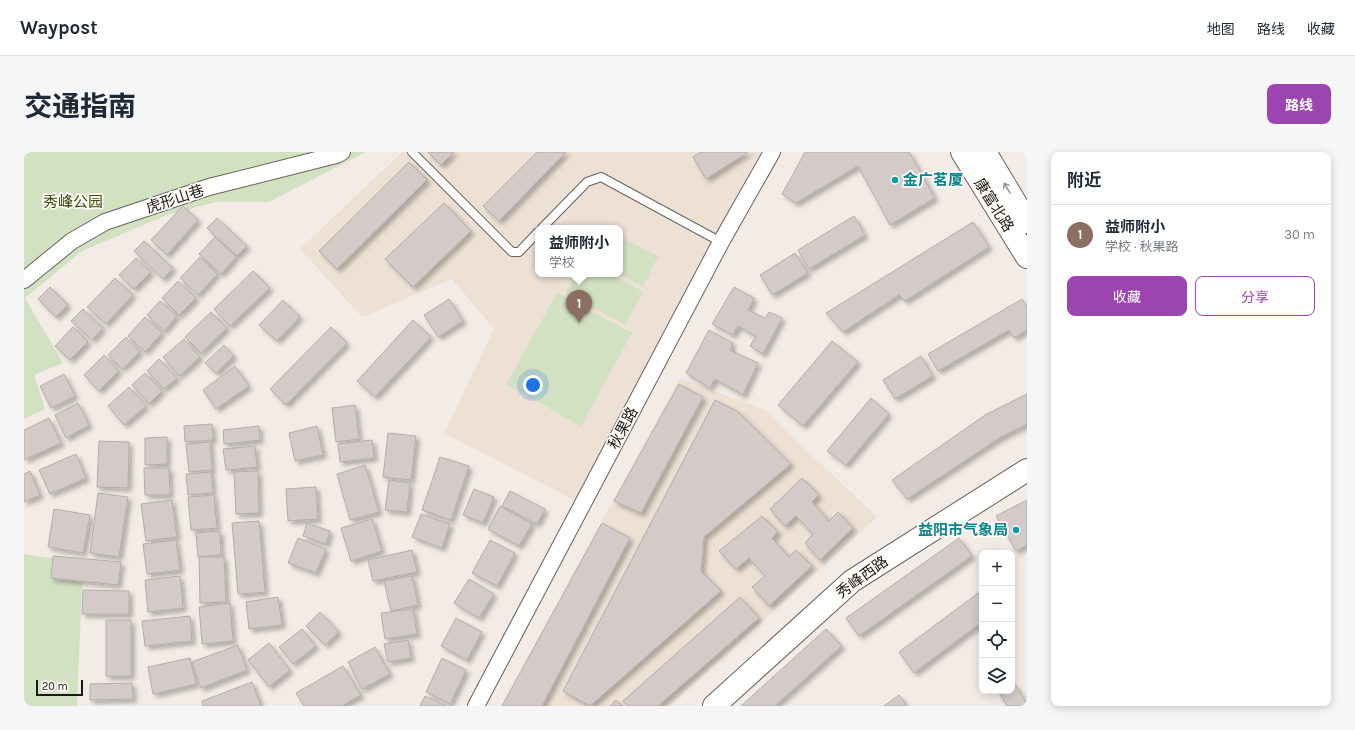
<!DOCTYPE html>
<html lang="zh">
<head>
<meta charset="utf-8">
<style>
	body { margin:0; font-family:Karla,"Noto Sans SC",sans-serif; background:#f6f6f7; color:#1f2937 }
	.controls { position:absolute; right:12px; bottom:12px; display:grid; overflow:hidden; border-radius:8px; box-shadow:0 2px 10px #0003 }
	.controls button { width:36px; height:36px; display:grid; place-items:center; padding:0; border:0; border-bottom:1px solid #e0e1e3; background:#fff; color:#1f2937; font:20px sans-serif }
	.scale { position:absolute; left:12px; bottom:10px; width:47px; box-sizing:border-box; padding-left:4px; border:2px solid #1b1917; border-top:0; font-size:11px; line-height:14px; white-space:nowrap; color:#1b1917; -webkit-text-stroke:3px #fefaf6; paint-order:stroke }
	.you { position:absolute; left:509px; top:233px; width:14px; height:14px; margin:-10px; border:3px solid #fff; border-radius:50%; background:#1a73e8; box-shadow:0 0 0 6px #1a73e833 }
	.badge { display:grid; place-items:center; width:26px; height:26px; border-radius:50%; background:#9c45b1; color:#fff; font-size:13px; font-weight:700 }
	.pin { position:absolute; translate:-50% -33px; filter:drop-shadow(0 1px 2px #0008) }
	.pin::after { content:''; position:absolute; top:21px; width:14px; height:12px; background:inherit; clip-path:polygon(0 0,100% 0,50% 100%) }
	.popup { position:absolute; left:511px; top:73px; width:88px; height:52px; box-sizing:border-box; display:grid; place-content:center; border-radius:8px; background:#fff; filter:drop-shadow(0 1px 3px #0005); font-size:13px; white-space:nowrap; color:#747a83 }
	.popup b { font-size:15px; color:#1f2937 }
	.popup::after { content:''; position:absolute; left:50%; top:100%; margin-left:-8px; border:8px solid transparent; border-top-color:#fff }
	.list { margin:0; padding:0; list-style:none }
	h2 { display:flex; justify-content:space-between; align-items:center; height:52px; margin:0; padding:0 16px; font-size:17px }
	h2 small { font-size:13px; font-weight:400; color:#747a83 }
	.list li { display:grid; grid-template-columns:26px 1fr auto; gap:12px; align-items:center; box-sizing:border-box; height:60px; padding:0 16px; border-top:1px solid #e0e1e3 }
	.list b { display:block; font-size:15px; white-space:nowrap }
	.list p { margin:0; font-size:13px; white-space:nowrap; color:#747a83 }
	.list em { font-size:13px; font-style:normal; color:#747a83 }
	.actions { display:flex; gap:8px; padding:12px 16px }
	.actions a { flex:1; padding:9px 0; border:1px solid #9c45b1; border-radius:8px; text-align:center; font-size:14px; color:#9c45b1 }
	.actions .main { background:#9c45b1; color:#fff }
	.icon { flex:none; width:22px; height:22px; fill:none; stroke:currentColor; stroke-width:2; stroke-linecap:round; stroke-linejoin:round }
	.map { position:relative; flex:none; width:1003px; height:554px; overflow:hidden; border-radius:8px }
	header { display:flex; align-items:center; gap:24px; box-sizing:border-box; height:56px; padding:0 20px; background:#fff; border-bottom:1px solid #e0e1e3 }
	header strong { font-size:19px }
	nav { display:flex; gap:22px; margin-inline-start:auto; font-size:14px }
	.intro { display:flex; align-items:center; justify-content:space-between; box-sizing:border-box; height:96px; padding:0 24px }
	h1 { margin:0; font-size:28px }
	.button { padding:10px 18px; border-radius:8px; background:#9c45b1; color:#fff; font-size:14px; font-weight:700 }
	main { display:flex; gap:24px; padding:0 24px }
	aside { flex:1; background:#fff; border-radius:8px; box-shadow:0 2px 10px #0003 }
	.map>svg:first-child { display:block }
</style>
</head>
<body>
<header>
<strong>Waypost</strong>
<nav><a>地图</a><a>路线</a><a>收藏</a></nav>
</header>
<div class="intro"><h1>交通指南</h1><a class="button">路线</a></div>
<main>
<div class="map">
<svg width="1003" height="554" viewBox="0 0 1003 554">
	<defs>
		<filter id="shadow"><feDropShadow dx="3.5" dy="3.5" stdDeviation="2" flood-color="#0004"/></filter>
	</defs>
	<rect width="100%" height="100%" fill="#f3ece6"/>
	<path fill="#ede0d4" fill-rule="evenodd" d="M 378,0 L 736,0 L 552,349 L 420,281 L 470,177 L 428,127 L 338,165 L 276,97 ZM 514,76 L 596,76 L 596,122 L 514,122 Z
		M 656,226 L 741,258 L 853,365 L 645,554 L 477,554 Z"/>
	<path fill="#d2e1c1" d="M 0,0 L 342,0 L 245,50 L 192,50 L 143,63 L 58,99 L 1,146 L 39,211 L 10,223 L 21,257 L 0,267 Z
		M 596,85 L 634,104 L 619,135 L 595,122 Z
		M 552,122 L 587,122 L 619,140 L 601,173 L 542,140 Z
		M 533,141 L 608,181 L 557,274 L 482,232 Z
		M 0,402 L 59,411 L 53,554 L 0,554 Z"/>
	<path fill="#d4cbc9" stroke="#b5acaa" filter="url(#shadow)" d="M 404,0 L 430,0 L 417,13 Z
		M 513,0 L 542,0 L 475,69 L 459,54 Z
		M 677,0 L 724,0 L 682,27 L 669,5 Z
		M 781,0 L 885,0 L 911,46 L 866,73 L 834,14 L 772,51 L 758,42 Z
		M 385,10 L 403,28 L 313,117 L 295,99 Z
		M 420,51 L 447,79 L 389,135 L 361,107 Z
		M 159,54 L 174,68 L 143,103 L 127,88 Z
		M 830,64 L 841,83 L 785,117 L 774,98 Z
		M 193,66 L 223,94 L 213,104 L 183,76 Z
		M 949,70 L 965,95 L 881,149 L 875,143 L 819,180 L 802,161 Z
		M 191,85 L 212,105 L 197,122 L 175,102 Z
		M 120,89 L 149,116 L 139,127 L 110,99 Z
		M 771,101 L 784,121 L 748,143 L 736,123 Z
		M 176,105 L 193,122 L 174,143 L 156,126 Z
		M 112,106 L 127,120 L 110,137 L 95,123 Z
		M 229,119 L 246,136 L 206,174 L 190,157 Z
		M 91,126 L 109,143 L 82,172 L 63,155 Z
		M 154,129 L 172,146 L 155,163 L 138,146 Z
		M 26,135 L 44,153 L 32,165 L 14,147 Z
		M 710,135 L 730,146 L 724,158 L 741,166 L 745,160 L 758,166 L 739,202 L 726,194 L 732,184 L 714,174 L 709,183 L 688,172 Z
		M 425,147 L 439,169 L 414,185 L 400,163 Z
		M 998,147 L 1003,155 L 1003,178 L 990,186 L 985,178 L 914,219 L 904,202 Z
		M 259,148 L 276,165 L 253,189 L 235,173 Z
		M 136,149 L 153,164 L 140,179 L 123,163 Z
		M 59,157 L 79,176 L 68,188 L 47,169 Z
		M 187,160 L 203,176 L 177,201 L 161,185 Z
		M 121,165 L 138,181 L 121,200 L 104,184 Z
		M 389,168 L 407,185 L 351,245 L 333,229 Z
		M 49,175 L 64,190 L 46,208 L 31,194 Z
		M 307,175 L 323,191 L 262,253 L 246,237 Z
		M 685,178 L 709,191 L 706,198 L 734,211 L 719,243 L 691,227 L 686,236 L 662,221 Z
		M 102,185 L 116,200 L 98,217 L 84,203 Z
		M 160,187 L 176,205 L 155,224 L 139,205 Z
		M 808,189 L 834,210 L 779,274 L 754,253 Z
		M 200,193 L 210,204 L 192,221 L 181,211 Z
		M 80,203 L 95,219 L 75,239 L 60,223 Z
		M 897,204 L 909,224 L 871,247 L 859,228 Z
		M 135,207 L 153,226 L 140,237 L 123,219 Z
		M 211,214 L 225,234 L 192,257 L 179,238 Z
		M 121,221 L 138,239 L 125,252 L 108,233 Z
		M 40,222 L 51,244 L 27,256 L 16,234 Z
		M 655,232 L 679,245 L 617,361 L 590,349 Z
		M 105,235 L 122,254 L 100,273 L 84,254 Z
		M 1003,242 L 1003,272 L 977,285 L 883,347 L 868,328 L 961,263 Z
		M 847,246 L 865,262 L 822,313 L 803,299 Z
		M 691,248 L 713,259 L 767,312 L 680,385 L 677,419 L 697,439 L 566,554 L 539,539 Z
		M 54,251 L 65,273 L 42,286 L 31,263 Z
		M 331,253 L 335,287 L 312,290 L 308,256 Z
		M 25,266 L 37,291 L 0,308 L 0,278 Z
		M 188,272 L 189,288 L 161,290 L 160,274 Z
		M 235,274 L 236,288 L 200,292 L 199,278 Z
		M 293,274 L 299,303 L 271,309 L 265,281 Z
		M 364,281 L 392,284 L 387,328 L 359,325 Z
		M 143,285 L 143,312 L 121,313 L 121,286 Z
		M 348,288 L 350,306 L 316,310 L 314,292 Z
		M 75,289 L 105,290 L 104,336 L 73,335 Z
		M 186,290 L 188,318 L 165,320 L 162,292 Z
		M 231,294 L 233,315 L 202,318 L 199,297 Z
		M 52,302 L 62,326 L 26,342 L 15,318 Z
		M 416,305 L 445,314 L 427,368 L 398,358 Z
		M 341,313 L 355,360 L 326,368 L 313,322 Z
		M 120,316 L 145,316 L 146,343 L 121,343 Z
		M 6,319 L 16,343 L 0,350 L 0,322 Z
		M 234,319 L 235,361 L 212,362 L 210,320 Z
		M 187,320 L 189,341 L 164,343 L 162,322 Z
		M 778,326 L 795,343 L 788,350 L 805,369 L 814,360 L 829,376 L 796,408 L 781,391 L 789,382 L 772,364 L 761,374 L 746,357 Z
		M 365,328 L 386,331 L 383,360 L 361,358 Z
		M 292,335 L 294,367 L 264,369 L 262,337 Z
		M 450,337 L 470,345 L 459,371 L 439,363 Z
		M 486,339 L 521,357 L 513,372 L 478,354 Z
		M 74,341 L 104,345 L 95,405 L 66,401 Z
		M 190,343 L 193,376 L 167,378 L 164,345 Z
		M 148,348 L 153,385 L 122,389 L 117,352 Z
		M 1003,348 L 1003,393 L 992,399 L 972,364 Z
		M 476,354 L 508,372 L 495,394 L 464,377 Z
		M 30,357 L 66,363 L 59,401 L 24,395 Z
		M 397,362 L 426,372 L 418,396 L 388,385 Z
		M 738,364 L 754,380 L 748,386 L 765,405 L 772,398 L 788,414 L 745,454 L 728,435 L 741,424 L 725,406 L 712,417 L 695,399 Z
		M 348,367 L 358,399 L 327,409 L 317,376 Z
		M 235,369 L 241,440 L 214,442 L 208,371 Z
		M 283,371 L 306,379 L 302,392 L 279,384 Z
		M 578,371 L 606,386 L 518,554 L 478,554 Z
		M 196,379 L 197,403 L 174,405 L 172,381 Z
		M 274,386 L 302,397 L 292,421 L 264,411 Z
		M 935,386 L 948,404 L 835,484 L 822,466 Z
		M 152,388 L 156,418 L 123,422 L 119,392 Z
		M 466,388 L 491,401 L 473,434 L 448,421 Z
		M 388,398 L 393,420 L 349,429 L 344,408 Z
		M 29,404 L 97,410 L 94,433 L 27,426 Z
		M 175,405 L 200,405 L 202,450 L 176,451 Z
		M 156,424 L 159,456 L 124,460 L 121,428 Z
		M 388,424 L 394,453 L 367,459 L 360,429 Z
		M 445,427 L 470,442 L 455,466 L 430,451 Z
		M 59,438 L 105,439 L 105,462 L 58,462 Z
		M 954,441 L 958,446 L 958,470 L 890,521 L 875,500 Z
		M 254,445 L 258,473 L 225,477 L 222,450 Z
		M 716,445 L 735,466 L 634,554 L 604,554 L 599,549 Z
		M 206,451 L 209,489 L 178,492 L 175,455 Z
		M 389,457 L 393,482 L 361,487 L 357,461 Z
		M 296,460 L 315,480 L 301,493 L 282,474 Z
		M 166,464 L 168,489 L 121,494 L 118,469 Z
		M 432,466 L 458,480 L 443,508 L 417,494 Z
		M 82,468 L 107,468 L 107,524 L 82,524 Z
		M 278,477 L 292,494 L 269,512 L 255,495 Z
		M 802,477 L 818,494 L 751,554 L 717,554 Z
		M 384,488 L 387,506 L 364,510 L 360,492 Z
		M 245,491 L 266,518 L 245,535 L 224,508 Z
		M 214,493 L 223,518 L 177,536 L 168,510 Z
		M 351,495 L 366,522 L 338,537 L 324,510 Z
		M 166,506 L 172,532 L 129,542 L 124,515 Z
		M 418,506 L 442,518 L 426,552 L 402,540 Z
		M 319,514 L 337,543 L 318,554 L 280,554 L 272,541 Z
		M 228,530 L 237,554 L 179,554 L 178,549 Z
		M 108,531 L 109,547 L 66,548 L 66,532 Z
		M 991,532 L 1003,553 L 1003,554 L 983,554 L 975,541 L 978,539 L 988,539 L 988,533 Z
		M 875,543 L 883,554 L 860,554 Z
		M 401,544 L 422,554 L 396,554 Z
		M 592,548 L 598,554 L 586,554 Z"/>
	<g fill="none" stroke-linecap="round" stroke-linejoin="round">
		<defs>
			<path id="lane" d="M 388,0 L 488,100 L 495,100 L 514,80
				M 518,76 L 563,30 L 577,25 L 697,90"/>
			<path id="street" d="M 0,128 L 48,89 L 81,70 L 185,35 L 312,3 L 318,0
				M 452,554 L 697,90 L 748,0"/>
			<path id="secondary" d="M 938,0 L 1003,105
				M 961,0 L 1003,70
				M 690,554 L 828,429 L 1003,318"/>
		</defs>
		<use href="#lane" stroke="#67625c" stroke-width="10"/>
		<use href="#street" stroke="#67625c" stroke-width="18"/>
		<use href="#secondary" stroke="#67625c" stroke-width="24"/>
		<use href="#lane" stroke="#fff" stroke-width="8"/>
		<use href="#street" stroke="#fff" stroke-width="16"/>
		<use href="#secondary" stroke="#fff" stroke-width="22"/>
	</g>
	<defs><path id="oneway-shaft" d="M-6 0H5M1.5-3L5.5 0L1.5 3" fill="none" stroke-width="1.6" stroke-linecap="round" stroke-linejoin="round"/></defs>
	<use stroke="#989897" href="#oneway-shaft" transform="translate(983 36) rotate(-121)"/>
	<g fill="#0f9aa8" stroke="#fefaf6" stroke-width="1.5">
		<circle cx="871" cy="28" r="4"/>
		<circle cx="992" cy="378" r="4"/>
	</g>
	<g text-anchor="middle" dominant-baseline="central" stroke-width="3.5" stroke-linejoin="round" paint-order="stroke">
		<g font-size="15" font-weight="bold" fill="#0d838f" stroke="#fefaf6" text-anchor="start">
			<text x="879" y="28">金广茗厦</text>
			<text x="984" y="378" text-anchor="end">益阳市气象局</text>
		</g>
		<g font-size="15" fill="#1b1917" stroke="#fefaf6">
			<text transform="translate(151 47) rotate(-18)">虎形山巷</text>
			<text transform="translate(970 53) rotate(58)">康富北路</text>
			<text transform="translate(599 276) rotate(-62)">秋果路</text>
			<text transform="translate(838 425) rotate(-36)">秀峰西路</text>
		</g>
		<g font-size="15" fill="#384e09" stroke="#fefaf6">
			<text x="49" y="50">秀峰公园</text>
		</g>
	</g>
</svg>
<div class="controls">
<button>+</button>
<button>−</button>
<button><svg class="icon" aria-label="locate" viewBox="0 0 24 24"><circle cx="12" cy="12" r="6"/><path d="M12 2v4M12 18v4M2 12h4M18 12h4"/></svg></button>
<button><svg class="icon" aria-label="layers" viewBox="0 0 24 24"><path d="M12 4l9 5-9 5-9-5zM3 14l9 5 9-5"/></svg></button>
</div>
<div class="scale">20 m</div>
<div class="you"></div>
<div class="pin badge" style="left:555px;top:171px;background:#8d6e63">1</div>
<div class="popup"><b>益师附小</b>学校</div>
</div>
<aside>
<h2>附近<small></small></h2>
<ul class="list">
<li><span class="badge" style="background:#8d6e63">1</span><div><b>益师附小</b><p>学校 · 秋果路</p></div><em>30 m</em></li>
</ul>
<div class="actions"><a class="main">收藏</a><a>分享</a></div>
</aside>
</main>
</body>
</html>
